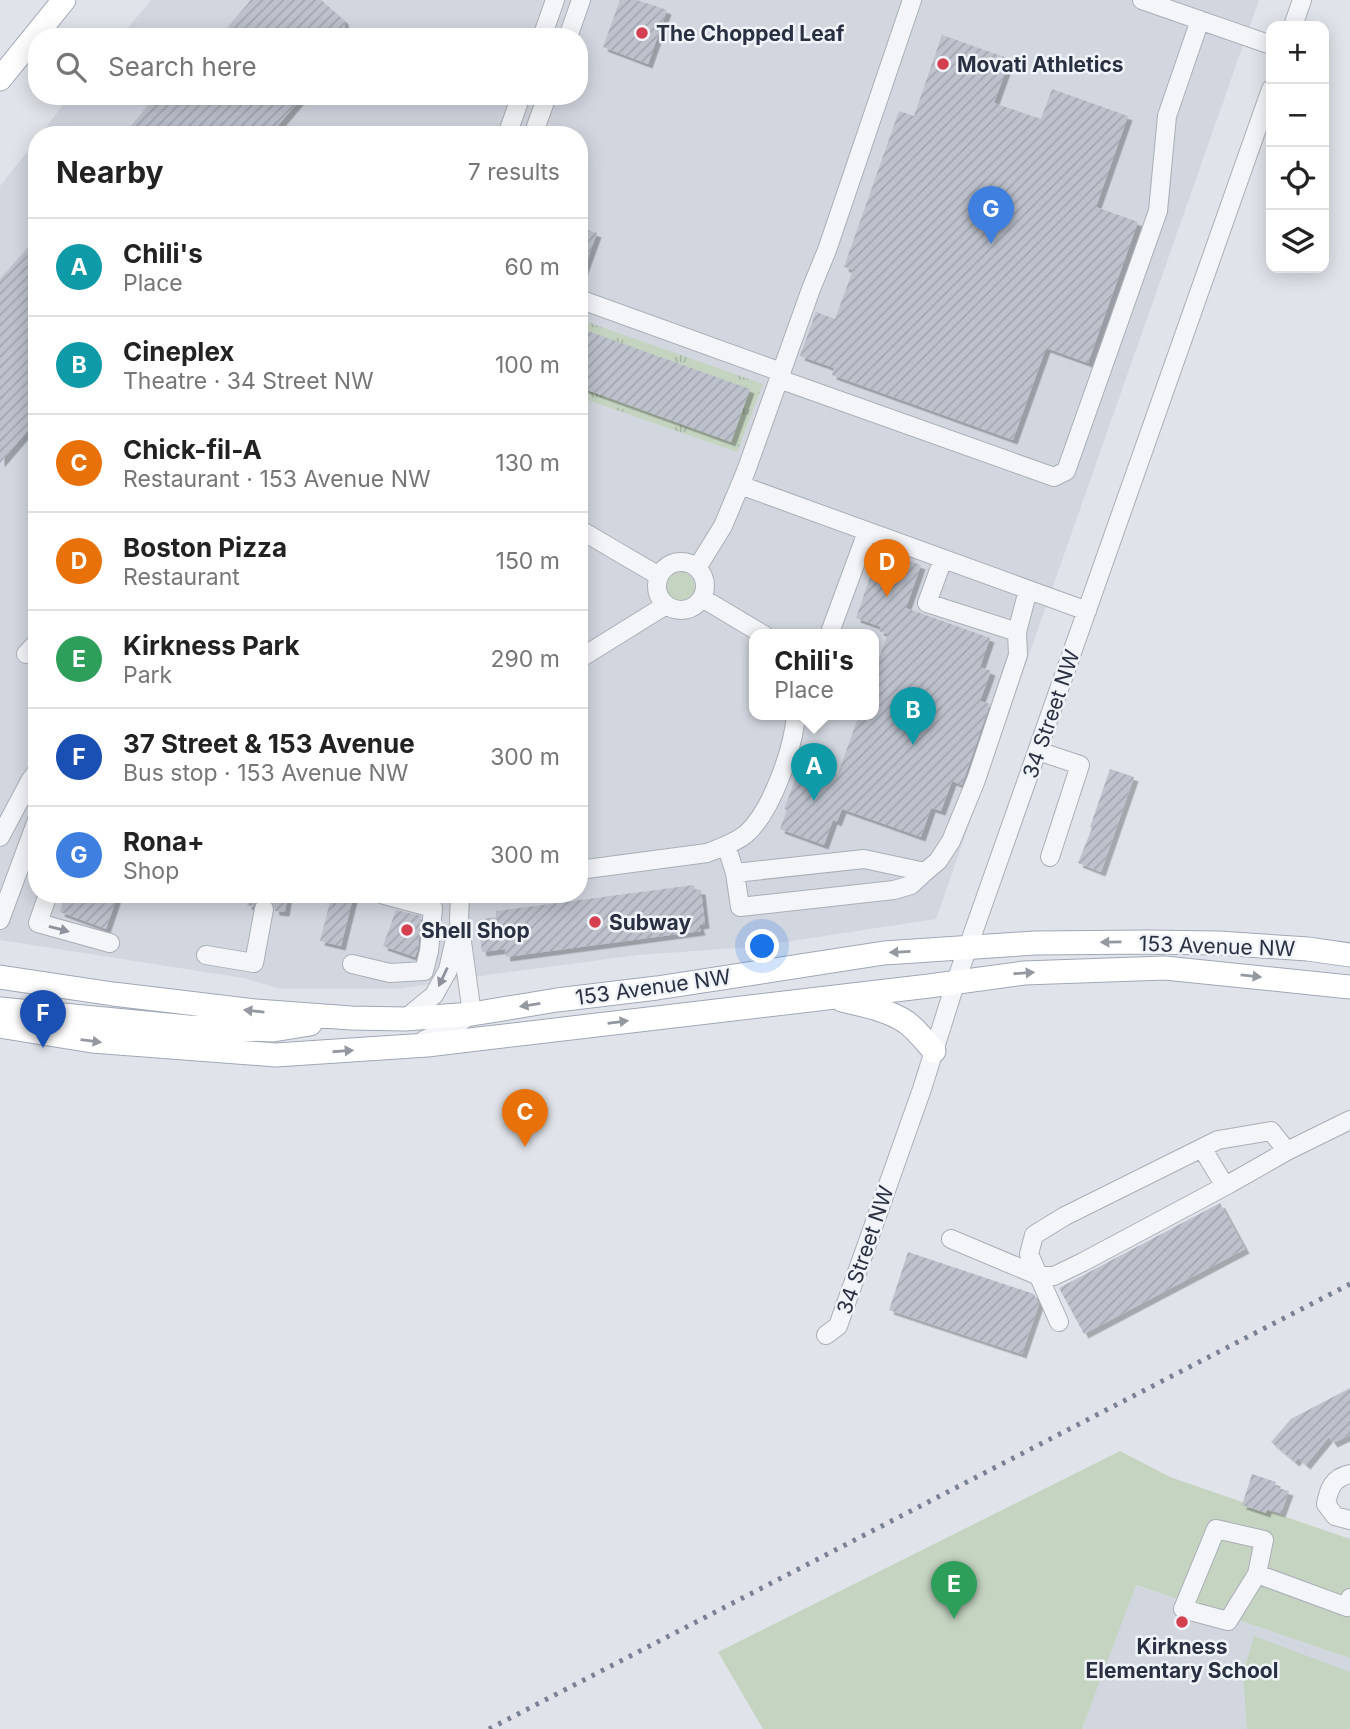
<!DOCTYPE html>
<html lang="en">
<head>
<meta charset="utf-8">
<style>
	body { margin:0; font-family:Inter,sans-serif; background:#f2f2f2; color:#222 }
	.controls { position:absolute; right:21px; top:21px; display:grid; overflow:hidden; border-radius:14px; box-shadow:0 4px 18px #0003 }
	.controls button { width:63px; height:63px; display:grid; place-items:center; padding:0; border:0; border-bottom:2px solid #e0e0e0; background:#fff; color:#222; font:35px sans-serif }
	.you { position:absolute; left:763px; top:947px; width:24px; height:24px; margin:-18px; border:5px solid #fff; border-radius:50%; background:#1a73e8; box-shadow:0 0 0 10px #1a73e833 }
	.badge { display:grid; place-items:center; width:46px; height:46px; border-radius:50%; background:#d44050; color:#fff; font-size:23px; font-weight:700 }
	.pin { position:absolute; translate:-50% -58px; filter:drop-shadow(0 2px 4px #0008) }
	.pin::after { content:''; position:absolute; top:37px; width:24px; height:21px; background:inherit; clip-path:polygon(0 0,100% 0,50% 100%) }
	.popup { position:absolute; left:749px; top:629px; width:130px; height:91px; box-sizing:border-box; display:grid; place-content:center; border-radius:14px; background:#fff; filter:drop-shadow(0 2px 5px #0005); font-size:23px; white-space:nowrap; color:#767676 }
	.popup b { font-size:26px; color:#222 }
	.popup::after { content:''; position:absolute; left:50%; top:100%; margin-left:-14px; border:14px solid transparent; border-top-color:#fff }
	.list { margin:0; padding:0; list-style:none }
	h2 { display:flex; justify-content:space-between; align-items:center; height:91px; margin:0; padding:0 28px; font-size:30px }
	h2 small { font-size:23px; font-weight:400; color:#767676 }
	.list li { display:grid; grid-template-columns:46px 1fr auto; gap:21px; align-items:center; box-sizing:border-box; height:98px; padding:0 28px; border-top:2px solid #e0e0e0 }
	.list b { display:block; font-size:26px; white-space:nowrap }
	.list p { margin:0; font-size:23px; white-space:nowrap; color:#767676 }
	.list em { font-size:23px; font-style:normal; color:#767676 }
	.icon { flex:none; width:38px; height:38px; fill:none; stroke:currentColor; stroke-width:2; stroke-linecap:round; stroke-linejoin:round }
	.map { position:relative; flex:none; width:1350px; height:1729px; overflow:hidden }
	.search { position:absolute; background:#fff; box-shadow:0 4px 18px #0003; left:28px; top:28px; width:560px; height:77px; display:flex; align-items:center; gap:18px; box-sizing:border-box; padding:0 24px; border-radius:28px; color:#767676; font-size:26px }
	.panel { position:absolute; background:#fff; box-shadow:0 4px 18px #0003; left:28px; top:126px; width:560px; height:777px; border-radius:28px }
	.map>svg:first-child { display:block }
</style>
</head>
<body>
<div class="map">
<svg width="1350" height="1729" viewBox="0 0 1350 1729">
	<defs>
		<pattern id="grass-tufts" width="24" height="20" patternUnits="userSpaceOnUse" patternTransform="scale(1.75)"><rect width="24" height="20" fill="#c5d4c1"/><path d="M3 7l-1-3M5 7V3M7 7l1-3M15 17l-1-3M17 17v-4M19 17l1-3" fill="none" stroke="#a9b6a7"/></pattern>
		<pattern id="building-hatch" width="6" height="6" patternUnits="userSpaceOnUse" patternTransform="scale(1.75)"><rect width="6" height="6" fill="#bdc2cd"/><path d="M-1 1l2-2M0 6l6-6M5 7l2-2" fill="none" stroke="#a2a7b1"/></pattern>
		<filter id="shadow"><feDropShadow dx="4.5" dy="4.5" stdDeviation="0" flood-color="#0004"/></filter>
	</defs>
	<rect width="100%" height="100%" fill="#e0e4ea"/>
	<path fill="#d2d6df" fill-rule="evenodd" d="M 151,0 L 1259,0 L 936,919 L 752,947 L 638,955 L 495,974 L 399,989 L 281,989 L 243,978 L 0,940 L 0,186 L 37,139 L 37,894 L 579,894 L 579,135 L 40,135 L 70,96 L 579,96 L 579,37 L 120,37 ZM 754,635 L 874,635 L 874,715 L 754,715 Z
		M 1135,1585 L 1350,1658 L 1350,1729 L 1082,1729 Z"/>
	<path fill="url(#grass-tufts)" d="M 579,319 L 763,384 L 737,452 L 579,397 Z
		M665 587a15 15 0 1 1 30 0a15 15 0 1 1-30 0Z"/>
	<path fill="#c5d4c1" d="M 1120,1451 L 1170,1477 L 1350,1539 L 1350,1658 L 1136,1585 L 1082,1729 L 763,1729 L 718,1652 Z
		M 1254,1636 L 1350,1672 L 1350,1729 L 1247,1729 L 1243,1673 Z"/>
	<path fill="url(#building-hatch)" filter="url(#shadow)" d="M 251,0 L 321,0 L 344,20 L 346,37 L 219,37 Z
		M 620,0 L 637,0 L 667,10 L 648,64 L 603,47 Z
		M 942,35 L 1010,59 L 994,103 L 1041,119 L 1052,89 L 1128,116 L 1096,207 L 1138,222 L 1088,363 L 1046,348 L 1013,440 L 832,375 L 834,368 L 800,356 L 816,312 L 835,319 L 853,270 L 844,267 L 899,111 L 914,116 Z
		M 156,96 L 303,96 L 270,135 L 123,135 Z
		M 579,227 L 597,233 L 581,277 L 579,277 Z
		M 37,237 L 37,420 L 0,463 L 0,279 Z
		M 579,328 L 750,389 L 731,442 L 579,387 Z
		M 879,551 L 921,565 L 906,608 L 990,638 L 980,667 L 991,671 L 980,701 L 990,704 L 962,785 L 952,781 L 941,811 L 931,808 L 921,837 L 842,809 L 837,822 L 833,820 L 824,845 L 780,829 L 787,810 L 784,809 L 801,765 L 813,770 L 815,766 L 838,774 L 859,715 L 873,715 L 873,674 L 888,634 L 879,631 L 881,627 L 856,618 Z
		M 1110,769 L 1134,777 L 1101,872 L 1078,863 L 1092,828 L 1090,827 Z
		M 694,885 L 695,890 L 701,890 L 705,924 L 699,925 L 701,931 L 506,957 L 505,949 L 482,952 L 478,920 L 496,917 L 496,911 Z
		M 66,894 L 118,894 L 106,929 L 60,912 Z
		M 249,894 L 288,894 L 285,912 L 275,911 L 274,905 L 267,898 L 260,899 L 255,902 L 253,907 L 247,905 Z
		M 332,894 L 354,894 L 341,946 L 320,941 Z
		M 396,910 L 421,916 L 418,949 L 415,957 L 383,946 Z
		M 1220,1203 L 1245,1249 L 1084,1334 L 1059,1288 Z
		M 908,1252 L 1034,1294 L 1039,1304 L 1022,1354 L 889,1310 Z
		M 1350,1388 L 1350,1435 L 1333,1443 L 1329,1437 L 1306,1465 L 1298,1458 L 1295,1462 L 1271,1442 L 1291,1419 Z
		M 1252,1474 L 1276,1482 L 1275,1487 L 1289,1491 L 1281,1513 L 1267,1509 L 1266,1513 L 1242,1505 Z"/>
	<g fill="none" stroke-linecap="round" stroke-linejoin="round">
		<path stroke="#bbc0c8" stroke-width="18" stroke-dasharray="18 9" stroke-linecap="butt" d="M 264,909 L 266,894"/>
		<defs>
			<path id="minor" d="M 1142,0 L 1271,45
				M 1293,26 L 1302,0
				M 542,37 L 555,0
				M 568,37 L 581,0
				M 507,135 L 521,96
				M 533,135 L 547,96
				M 579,299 L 781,372
				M 779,379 L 1054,477 L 1066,471 L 1158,211 L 1167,116 L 1200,20
				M 740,485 L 1087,611
				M 579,529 L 659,576
				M 943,559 L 927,603 L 1017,632 L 1028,590
				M657 586a24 24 0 1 1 48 0a24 24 0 1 1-48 0Z
				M 697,568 L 723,526 L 746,471 L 811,289 L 827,250 L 912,0
				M 702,598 L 764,635
				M 829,635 L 867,532
				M 26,654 L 37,642
				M 579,659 L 666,605
				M 1038,751 L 1080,765 L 1050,857
				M 0,837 L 30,781 L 37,771
				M 726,845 L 735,873 L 740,907 L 894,890 L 911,885 L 925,872 L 864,859 L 735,873
				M 579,870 L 707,853 C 720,848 735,843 746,834 C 772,811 793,749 796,715
				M 925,872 L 938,861 L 951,841 L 976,780 L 1018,655 L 1017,632
				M 48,894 L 38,923 L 110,943
				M 0,920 L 37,820
				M 206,955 L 254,963 L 264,909
				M 352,964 L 390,973 L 424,971 L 429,951 L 433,908 L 381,894
				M 405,1019 L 434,995 L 448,970 L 457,930
				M 424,1040 L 451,1028 L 472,1014 L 459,920 L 460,894
				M 1202,1148 L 1225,1186
				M 951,1239 L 1039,1276 L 1054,1276 L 1083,1262 L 1229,1184 L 1287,1151 L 1350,1120
				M 1059,1322 L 1029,1254 L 1034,1235 L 1065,1216 L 1218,1140 L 1271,1131 L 1287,1151
				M 826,1335 L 838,1326 L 922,1089 L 956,981 L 1271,89
				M 1350,1474 C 1333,1478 1329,1488 1326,1504 L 1335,1516 L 1350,1520
				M 1216,1529 L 1264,1540 L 1257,1574 L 1228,1621 L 1183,1609 Z
				M 1257,1574 L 1347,1607 L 1350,1598"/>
			<path id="major" d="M 0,79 L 64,0
				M 0,977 L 113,994 L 256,1011 L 351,1018 L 405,1019 L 472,1014 L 557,1000 L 657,988 L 884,953 L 1035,943 L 1147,942 L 1218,943 L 1308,949 L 1350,955
				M 842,1000 C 863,1005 888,1010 906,1022 C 917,1030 925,1041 934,1051
				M 0,1009 L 188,1027 L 273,1030 L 310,1024
				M 0,1026 L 92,1041 L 276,1055 L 427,1045 L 929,986 L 1024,973 L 1165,968 L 1350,987"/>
		</defs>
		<use href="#minor" stroke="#a9aeb8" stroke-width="20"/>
		<use href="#major" stroke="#9fa7b6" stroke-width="25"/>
		<use href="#minor" stroke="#f3f5f8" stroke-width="18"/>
		<use href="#major" stroke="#fff" stroke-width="23"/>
		<path stroke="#798294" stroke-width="5" stroke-dasharray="3.5 7" stroke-linecap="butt" d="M 489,1729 L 1350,1284"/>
	</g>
	<defs><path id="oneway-solid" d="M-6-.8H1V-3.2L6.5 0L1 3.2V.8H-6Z" transform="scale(1.75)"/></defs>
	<g fill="#8e929d">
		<use href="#oneway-solid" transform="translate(59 929) rotate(15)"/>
		<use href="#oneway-solid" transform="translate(443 977) rotate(115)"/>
	</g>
	<g fill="#9498a0">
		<use href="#oneway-solid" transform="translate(1111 942) rotate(179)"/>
		<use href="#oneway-solid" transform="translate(900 952) rotate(177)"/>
		<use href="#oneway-solid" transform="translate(1024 973) rotate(-4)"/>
		<use href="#oneway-solid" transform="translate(1251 976) rotate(6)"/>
		<use href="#oneway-solid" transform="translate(530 1005) rotate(171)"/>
		<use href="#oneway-solid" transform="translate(254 1011) rotate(-174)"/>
		<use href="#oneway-solid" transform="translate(618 1022) rotate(-7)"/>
		<use href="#oneway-solid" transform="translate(91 1041) rotate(7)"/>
		<use href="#oneway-solid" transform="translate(343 1051) rotate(-4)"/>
	</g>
	<g fill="#d44050" stroke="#f0f3f7" stroke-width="2.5">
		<circle cx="642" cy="33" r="7"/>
		<circle cx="943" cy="64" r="7"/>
		<circle cx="595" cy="922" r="7"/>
		<circle cx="407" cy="930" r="7"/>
		<circle cx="1182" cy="1622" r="7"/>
	</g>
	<g text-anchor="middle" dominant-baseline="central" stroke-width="5" stroke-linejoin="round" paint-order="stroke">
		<g font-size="21" font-weight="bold" fill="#283042" stroke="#f0f3f7" text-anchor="start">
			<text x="656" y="33">The Chopped Leaf</text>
			<text x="957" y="64">Movati Athletics</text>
			<text x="609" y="922">Subway</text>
			<text x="421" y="930">Shell Shop</text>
			<text x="1182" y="1646" text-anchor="middle">Kirkness<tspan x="1182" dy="24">Elementary School</tspan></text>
		</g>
		<g font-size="21" fill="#283042" stroke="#f0f3f7">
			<text transform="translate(1051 714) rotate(-71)">34 Street NW</text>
			<text transform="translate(1217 946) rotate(2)">153 Avenue NW</text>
			<text transform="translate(653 987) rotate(-8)">153 Avenue NW</text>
			<text transform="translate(865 1250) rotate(-71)">34 Street NW</text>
		</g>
	</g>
</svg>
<div class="controls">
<button>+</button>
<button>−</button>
<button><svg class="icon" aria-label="locate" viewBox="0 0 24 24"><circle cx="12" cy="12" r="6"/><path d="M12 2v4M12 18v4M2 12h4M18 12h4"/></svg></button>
<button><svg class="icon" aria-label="layers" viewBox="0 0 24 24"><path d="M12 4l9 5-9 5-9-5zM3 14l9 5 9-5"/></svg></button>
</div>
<div class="you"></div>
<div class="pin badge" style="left:814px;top:801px;background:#0f9aa8">A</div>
<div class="popup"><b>Chili's</b>Place</div>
<div class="pin badge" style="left:913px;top:745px;background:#0f9aa8">B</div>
<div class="pin badge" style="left:525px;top:1147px;background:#e8710a">C</div>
<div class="pin badge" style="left:887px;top:597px;background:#e8710a">D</div>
<div class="pin badge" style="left:954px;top:1619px;background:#2e9e5b">E</div>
<div class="pin badge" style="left:43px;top:1048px;background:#1a4fb4">F</div>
<div class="pin badge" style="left:991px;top:244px;background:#3f7fe0">G</div>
<div class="search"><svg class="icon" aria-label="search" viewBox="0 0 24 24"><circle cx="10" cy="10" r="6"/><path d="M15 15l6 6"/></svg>Search here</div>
<section class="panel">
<h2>Nearby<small>7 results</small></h2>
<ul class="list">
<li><span class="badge" style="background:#0f9aa8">A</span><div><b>Chili's</b><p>Place</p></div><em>60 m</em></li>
<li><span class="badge" style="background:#0f9aa8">B</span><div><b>Cineplex</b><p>Theatre · 34 Street NW</p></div><em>100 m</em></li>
<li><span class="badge" style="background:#e8710a">C</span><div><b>Chick-fil-A</b><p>Restaurant · 153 Avenue NW</p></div><em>130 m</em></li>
<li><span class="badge" style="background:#e8710a">D</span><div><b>Boston Pizza</b><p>Restaurant</p></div><em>150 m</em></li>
<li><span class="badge" style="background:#2e9e5b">E</span><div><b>Kirkness Park</b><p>Park</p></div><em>290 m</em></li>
<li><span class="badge" style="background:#1a4fb4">F</span><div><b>37 Street &amp; 153 Avenue</b><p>Bus stop · 153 Avenue NW</p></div><em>300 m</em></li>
<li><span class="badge" style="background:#3f7fe0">G</span><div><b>Rona+</b><p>Shop</p></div><em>300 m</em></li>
</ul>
</section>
</div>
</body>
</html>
